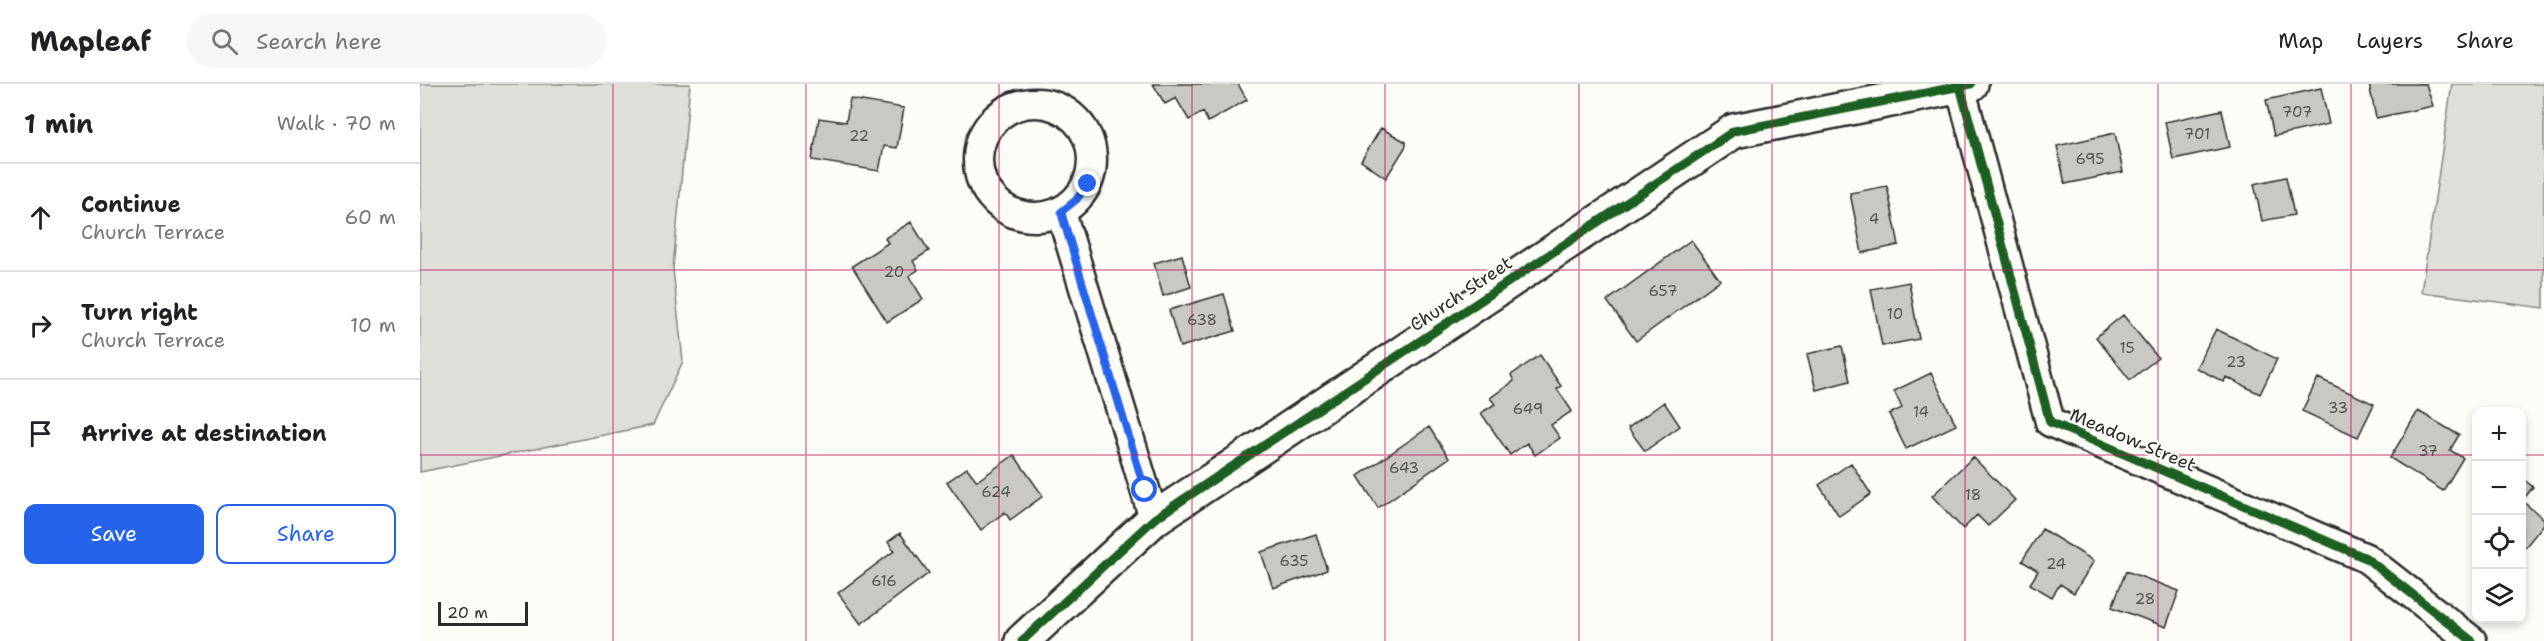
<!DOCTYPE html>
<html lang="en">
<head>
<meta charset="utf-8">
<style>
	body { margin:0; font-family:"Shantell Sans",sans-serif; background:#f6f6f6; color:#202124 }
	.controls { position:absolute; right:18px; bottom:18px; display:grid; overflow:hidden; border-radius:12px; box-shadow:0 3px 9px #0003 }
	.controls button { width:54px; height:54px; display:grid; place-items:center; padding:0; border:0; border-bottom:2px solid #e0e0e0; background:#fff; color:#202124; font:30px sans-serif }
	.scale { position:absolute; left:18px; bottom:15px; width:90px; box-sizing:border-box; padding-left:6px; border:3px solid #2b2b2b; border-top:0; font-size:16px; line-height:21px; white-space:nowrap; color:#2b2b2b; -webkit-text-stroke:4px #fdfcf7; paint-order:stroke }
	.stop { position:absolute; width:18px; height:18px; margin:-14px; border:4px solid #2563eb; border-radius:50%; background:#fff }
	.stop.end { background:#2563eb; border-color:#fff; box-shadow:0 2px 6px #0008 }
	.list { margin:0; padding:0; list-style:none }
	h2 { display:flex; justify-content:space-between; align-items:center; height:78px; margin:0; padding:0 24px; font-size:26px }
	h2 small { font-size:20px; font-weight:400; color:#757577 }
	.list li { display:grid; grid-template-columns:39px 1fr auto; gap:18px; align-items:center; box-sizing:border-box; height:108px; padding:0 24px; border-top:2px solid #e0e0e0 }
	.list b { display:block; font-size:22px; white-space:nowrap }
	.list p { margin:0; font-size:20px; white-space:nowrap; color:#757577 }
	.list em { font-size:20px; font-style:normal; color:#757577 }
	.actions { display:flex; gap:12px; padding:18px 24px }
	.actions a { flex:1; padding:14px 0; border:2px solid #2563eb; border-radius:12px; text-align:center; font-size:21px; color:#2563eb }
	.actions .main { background:#2563eb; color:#fff }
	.icon { flex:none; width:33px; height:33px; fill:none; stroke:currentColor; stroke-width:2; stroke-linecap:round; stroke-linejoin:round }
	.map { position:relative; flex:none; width:2124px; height:557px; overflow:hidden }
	header { display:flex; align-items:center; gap:36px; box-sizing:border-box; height:84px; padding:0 30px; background:#fff; border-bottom:2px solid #e0e0e0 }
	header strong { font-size:28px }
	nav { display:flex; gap:33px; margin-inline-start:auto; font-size:21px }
	.search { width:420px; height:54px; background:#f6f6f6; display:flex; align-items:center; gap:15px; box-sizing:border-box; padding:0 21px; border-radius:33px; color:#757577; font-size:22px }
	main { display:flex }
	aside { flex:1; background:#fff }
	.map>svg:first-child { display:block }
</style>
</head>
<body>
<header>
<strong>Mapleaf</strong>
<div class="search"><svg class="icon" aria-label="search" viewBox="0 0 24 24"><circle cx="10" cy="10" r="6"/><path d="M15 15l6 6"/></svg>Search here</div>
<nav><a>Map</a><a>Layers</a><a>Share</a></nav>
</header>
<main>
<aside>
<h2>1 min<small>Walk · 70 m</small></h2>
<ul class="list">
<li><svg class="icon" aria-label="ahead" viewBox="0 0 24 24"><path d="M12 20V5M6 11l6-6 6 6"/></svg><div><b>Continue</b><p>Church Terrace</p></div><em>60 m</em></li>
<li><svg class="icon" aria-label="right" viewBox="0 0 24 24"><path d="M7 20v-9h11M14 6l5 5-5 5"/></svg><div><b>Turn right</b><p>Church Terrace</p></div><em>10 m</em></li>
<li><svg class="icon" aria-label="arrive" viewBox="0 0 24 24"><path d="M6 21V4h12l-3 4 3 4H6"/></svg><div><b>Arrive at destination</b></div></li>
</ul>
<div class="actions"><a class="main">Save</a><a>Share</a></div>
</aside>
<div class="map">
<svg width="2124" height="557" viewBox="0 0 2124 557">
	<rect width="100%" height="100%" fill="#fdfcf7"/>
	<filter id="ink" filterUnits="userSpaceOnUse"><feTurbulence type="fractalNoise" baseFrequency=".0167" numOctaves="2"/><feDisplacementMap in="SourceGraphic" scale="12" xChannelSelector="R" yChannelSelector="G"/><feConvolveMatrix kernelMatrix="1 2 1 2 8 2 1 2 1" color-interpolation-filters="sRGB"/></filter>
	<g filter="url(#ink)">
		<path fill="#dfdeda" stroke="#858482" stroke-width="1.5" d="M 0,0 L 270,0 L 253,185 L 263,277 L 233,341 L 0,388 Z
			M 2032,0 L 2124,0 L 2124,224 L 2001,208 Z"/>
		<path fill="#c9c8c4" stroke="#2b2b2b" stroke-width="1.5" d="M 733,0 L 818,0 L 827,16 L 788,38 L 783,28 L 769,36 L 756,14 L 745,20 Z
			M 1949,0 L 2006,0 L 2013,22 L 1956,34 Z
			M 1901,4 L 1909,40 L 1854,52 L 1846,16 Z
			M 430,15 L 484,24 L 477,64 L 464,62 L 459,87 L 392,76 L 399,34 L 426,38 Z
			M 1802,26 L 1810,63 L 1753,75 L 1745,38 Z
			M 961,44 L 986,58 L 986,62 L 966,94 L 941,77 Z
			M 1695,49 L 1703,88 L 1645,100 L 1637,62 Z
			M 1866,93 L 1874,131 L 1842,137 L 1834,100 Z
			M 1467,102 L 1479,161 L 1442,169 L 1430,109 Z
			M 491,138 L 509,167 L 493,177 L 498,186 L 489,192 L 503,215 L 467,238 L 432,182 L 468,159 L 465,154 Z
			M 1271,156 L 1300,196 L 1216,257 L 1187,217 Z
			M 762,171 L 771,203 L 743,212 L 734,179 Z
			M 1489,198 L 1499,255 L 1462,262 L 1451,205 Z
			M 804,210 L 815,247 L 760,263 L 749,226 Z
			M 1703,231 L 1738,274 L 1710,296 L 1676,253 Z
			M 1796,245 L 1857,275 L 1840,310 L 1806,293 L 1804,298 L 1776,284 Z
			M 1422,262 L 1430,297 L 1396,306 L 1387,270 Z
			M 1120,271 L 1141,302 L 1137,305 L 1152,327 L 1131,341 L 1140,354 L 1115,371 L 1107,359 L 1090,371 L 1061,329 L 1075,320 L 1070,314 L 1094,297 L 1091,291 Z
			M 1511,289 L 1536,341 L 1486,365 L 1469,330 L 1482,324 L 1474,307 Z
			M 1898,294 L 1954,320 L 1938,353 L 1882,327 Z
			M 1244,318 L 1260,342 L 1225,367 L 1208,344 Z
			M 1998,327 L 2039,351 L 2030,366 L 2043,374 L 2023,407 L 1970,374 Z
			M 1009,343 L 1029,374 L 958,424 L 938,392 Z
			M 594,371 L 623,412 L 590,436 L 585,428 L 561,446 L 527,398 L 547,384 L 557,397 Z
			M 1553,373 L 1595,416 L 1568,442 L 1557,431 L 1543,445 L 1512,412 Z
			M 1431,379 L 1451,410 L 1419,432 L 1399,401 Z
			M 2102,394 L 2113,403 L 2102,417 L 2124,435 L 2124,440 L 2103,466 L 2102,465 Z
			M 1622,445 L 1674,477 L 1654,509 L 1640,500 L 1632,513 L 1610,500 L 1618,487 L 1602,477 Z
			M 480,449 L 509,489 L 441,540 L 418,509 L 474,467 L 468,458 Z
			M 896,450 L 907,486 L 853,504 L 841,468 Z
			M 1706,487 L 1759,507 L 1746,543 L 1692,523 Z"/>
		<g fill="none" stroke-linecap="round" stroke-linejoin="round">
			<defs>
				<path id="street" d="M 1540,2 L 1630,338 L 1946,474 L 2052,557
					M558 76a57 57 0 1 1 114 0a57 57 0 1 1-114 0Z
					M 641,128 L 734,435"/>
				<path id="secondary" d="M 602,557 L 734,435 L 1314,47 L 1551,0"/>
			</defs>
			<use href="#street" stroke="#2b2b2b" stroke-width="33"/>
			<use href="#secondary" stroke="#2b2b2b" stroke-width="38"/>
			<use href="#street" stroke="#fdfcf7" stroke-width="28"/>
			<use href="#secondary" stroke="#fdfcf7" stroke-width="33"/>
			<defs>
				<path id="cycleway" d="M 1540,2 L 1630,338 L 1946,474 L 2052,557
					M 602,557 L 734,435 L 1314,47 L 1551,0"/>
			</defs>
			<use href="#cycleway" stroke="#fdfcf7" stroke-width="13"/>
			<use href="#cycleway" stroke="#1b5e20" stroke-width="9"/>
		</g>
	</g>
	<g fill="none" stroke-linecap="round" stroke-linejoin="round" filter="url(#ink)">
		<path stroke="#2563eb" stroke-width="8" d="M 668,100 L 656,116 L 641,128 L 725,406"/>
	</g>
	<path fill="none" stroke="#c2185b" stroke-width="1.5" stroke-opacity="0.55" d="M 193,0 L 193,557M 386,0 L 386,557M 579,0 L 579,557M 772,0 L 772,557M 965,0 L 965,557M 1159,0 L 1159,557M 1352,0 L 1352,557M 1545,0 L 1545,557M 1738,0 L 1738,557M 1931,0 L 1931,557M 0,186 L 2124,186M 0,371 L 2056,371M 2102,371 L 2124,371"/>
	<g text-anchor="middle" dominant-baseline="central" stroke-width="4.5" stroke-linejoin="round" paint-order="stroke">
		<g font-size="15" fill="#525251">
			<text x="1877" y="28">707</text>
			<text x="1777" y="50">701</text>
			<text x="439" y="52">22</text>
			<text x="1670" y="75">695</text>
			<text x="1454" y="135">4</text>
			<text x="474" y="188">20</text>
			<text x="1243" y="207">657</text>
			<text x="1475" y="230">10</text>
			<text x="782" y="236">638</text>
			<text x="1707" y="264">15</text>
			<text x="1816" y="278">23</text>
			<text x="1918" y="324">33</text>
			<text x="1108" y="325">649</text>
			<text x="1501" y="328">14</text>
			<text x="2008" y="367">37</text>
			<text x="984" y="384">643</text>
			<text x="576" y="408">624</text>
			<text x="1553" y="411">18</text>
			<text x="874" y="477">635</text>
			<text x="1636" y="480">24</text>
			<text x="464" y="497">616</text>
			<text x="1725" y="515">28</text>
		</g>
		<g font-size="18" fill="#2b2b2b" stroke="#fdfcf7">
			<text transform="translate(1041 210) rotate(-34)">Church Street</text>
			<text transform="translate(1713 356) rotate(23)">Meadow Street</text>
		</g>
	</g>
</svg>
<div class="controls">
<button>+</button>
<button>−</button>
<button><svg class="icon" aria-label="locate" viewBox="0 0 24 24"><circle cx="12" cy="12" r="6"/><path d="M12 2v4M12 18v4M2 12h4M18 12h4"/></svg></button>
<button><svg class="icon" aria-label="layers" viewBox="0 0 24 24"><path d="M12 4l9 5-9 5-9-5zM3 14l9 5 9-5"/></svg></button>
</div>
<div class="scale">20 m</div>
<div class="stop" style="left:725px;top:406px"></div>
<div class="stop end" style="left:668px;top:100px"></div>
</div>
</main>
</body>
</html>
